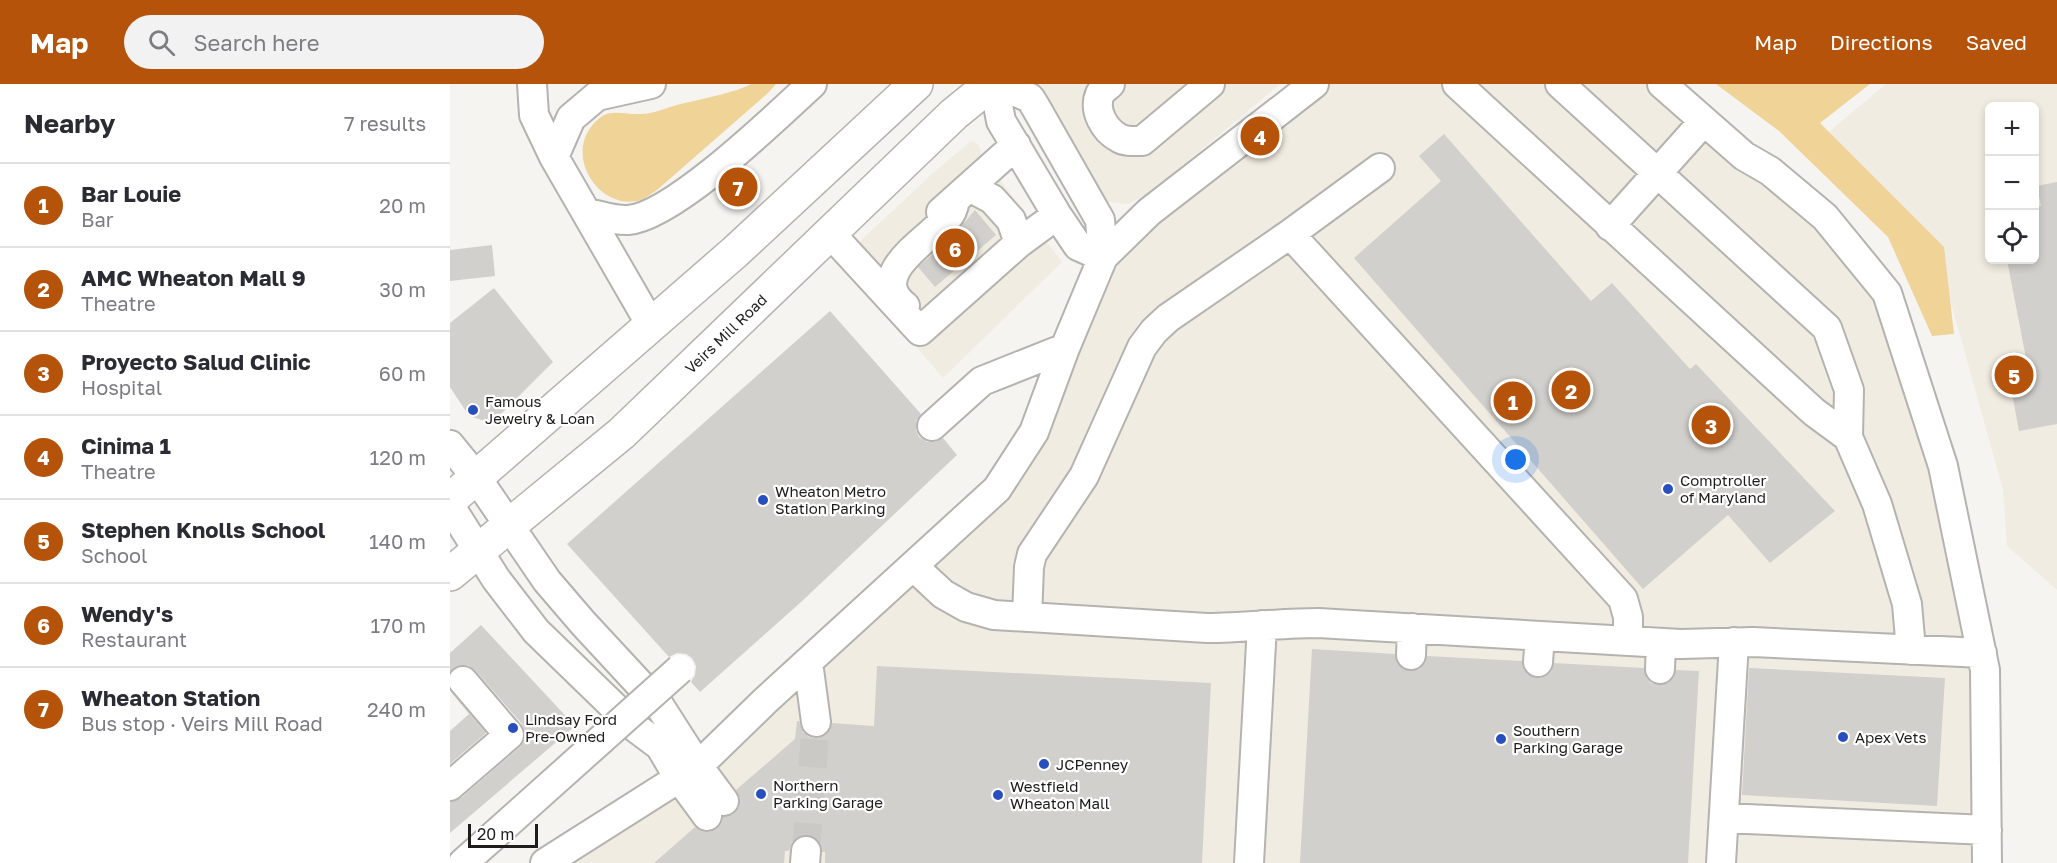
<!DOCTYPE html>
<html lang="en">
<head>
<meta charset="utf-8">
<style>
	body { margin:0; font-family:"Golos Text",sans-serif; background:#f2f2f3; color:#2b2b33 }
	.controls { position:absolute; right:18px; top:18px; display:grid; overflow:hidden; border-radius:9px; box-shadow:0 3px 9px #0003 }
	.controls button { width:54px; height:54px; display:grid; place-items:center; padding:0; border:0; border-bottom:2px solid #e1e1e2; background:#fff; color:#2b2b33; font:30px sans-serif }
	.scale { position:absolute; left:18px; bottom:15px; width:70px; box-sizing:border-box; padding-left:6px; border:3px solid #1e1d1c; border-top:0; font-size:16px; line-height:21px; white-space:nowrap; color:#1e1d1c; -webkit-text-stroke:4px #fff; paint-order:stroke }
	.you { position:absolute; left:1066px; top:376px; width:21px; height:21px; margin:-15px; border:4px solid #fff; border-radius:50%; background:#1a73e8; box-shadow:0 0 0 9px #1a73e833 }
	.badge { display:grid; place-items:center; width:39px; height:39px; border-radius:50%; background:#b45309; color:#fff; font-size:20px; font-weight:700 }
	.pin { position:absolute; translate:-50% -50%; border:3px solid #fff; box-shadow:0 2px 6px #0006 }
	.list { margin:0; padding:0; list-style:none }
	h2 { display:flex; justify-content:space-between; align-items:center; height:78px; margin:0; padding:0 24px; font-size:26px }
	h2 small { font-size:20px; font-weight:400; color:#7c7c81 }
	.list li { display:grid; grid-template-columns:39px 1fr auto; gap:18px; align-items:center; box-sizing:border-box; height:84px; padding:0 24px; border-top:2px solid #e1e1e2 }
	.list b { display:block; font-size:22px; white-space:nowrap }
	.list p { margin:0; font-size:20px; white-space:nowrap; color:#7c7c81 }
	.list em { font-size:20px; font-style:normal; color:#7c7c81 }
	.icon { flex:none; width:33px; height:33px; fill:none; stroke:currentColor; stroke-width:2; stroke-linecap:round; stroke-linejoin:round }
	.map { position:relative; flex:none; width:1607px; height:779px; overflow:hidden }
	header { display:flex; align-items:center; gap:36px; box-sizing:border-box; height:84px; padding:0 30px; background:#b45309; color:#fff }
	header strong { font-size:28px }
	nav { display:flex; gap:33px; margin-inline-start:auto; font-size:21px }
	.search { width:420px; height:54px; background:#f2f2f3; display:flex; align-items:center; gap:15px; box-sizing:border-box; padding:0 21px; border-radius:33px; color:#7c7c81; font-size:22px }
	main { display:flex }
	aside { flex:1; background:#fff }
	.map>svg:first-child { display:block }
</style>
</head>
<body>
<header>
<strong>Map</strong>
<div class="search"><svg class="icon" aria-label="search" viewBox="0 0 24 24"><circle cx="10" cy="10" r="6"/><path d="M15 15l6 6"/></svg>Search here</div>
<nav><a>Map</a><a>Directions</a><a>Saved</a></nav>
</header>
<main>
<aside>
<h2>Nearby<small>7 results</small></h2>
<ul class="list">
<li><span class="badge">1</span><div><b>Bar Louie</b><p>Bar</p></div><em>20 m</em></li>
<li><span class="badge">2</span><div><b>AMC Wheaton Mall 9</b><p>Theatre</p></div><em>30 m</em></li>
<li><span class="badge">3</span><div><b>Proyecto Salud Clinic</b><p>Hospital</p></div><em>60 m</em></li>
<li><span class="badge">4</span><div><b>Cinima 1</b><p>Theatre</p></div><em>120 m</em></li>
<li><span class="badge">5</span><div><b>Stephen Knolls School</b><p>School</p></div><em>140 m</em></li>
<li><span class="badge">6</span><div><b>Wendy's</b><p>Restaurant</p></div><em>170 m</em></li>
<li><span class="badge">7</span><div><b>Wheaton Station</b><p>Bus stop · Veirs Mill Road</p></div><em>240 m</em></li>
</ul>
</aside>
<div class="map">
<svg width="1607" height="779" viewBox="0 0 1607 779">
	<rect width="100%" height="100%" fill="#f6f4f1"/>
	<path fill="#f1ece1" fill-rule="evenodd" d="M 591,0 L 830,0 L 701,108 L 678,120 L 658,118 L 646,101 L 594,9 Z
		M 865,0 L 1212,0 L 1437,209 L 1535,586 L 1537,779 L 95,779 L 248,682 L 547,405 L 653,173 Z
		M 1436,0 L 1607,0 L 1607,506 L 1557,462 L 1553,406 L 1488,172 L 1369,56 ZM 1540,22 L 1584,22 L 1584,176 L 1540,176 Z
		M 521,57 L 528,60 L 534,74 L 612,178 L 493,294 L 391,175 L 483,89 Z"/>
	<path fill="#efd397" d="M 301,0 L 326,0 L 318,9 L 207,106 C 202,109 196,114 191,116 C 148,129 108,65 151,33 C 161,25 179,31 191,30 C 203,30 215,24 227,21 C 246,16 285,9 301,0 Z
		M 1266,0 L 1420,0 L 1370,39 L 1494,163 L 1504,250 L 1482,252 L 1438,153 L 1329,47 Z"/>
	<path fill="#d1d0cc" d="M 994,50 L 1141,217 L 1162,199 L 1240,285 L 1246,280 L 1385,427 L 1320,479 L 1278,431 L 1193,505 L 904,174 L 991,97 L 969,72 Z
		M 1607,98 L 1607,340 L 1569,347 L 1562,309 L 1582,305 L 1557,176 L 1584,176 L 1584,123 L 1591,122 L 1587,102 Z
		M 525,126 L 546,151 L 485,203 L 468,183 L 501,154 Z
		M 42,161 L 45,192 L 0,197 L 0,166 Z
		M 44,204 L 103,278 L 52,329 L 35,337 L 19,332 L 0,303 L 0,239 Z
		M 380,227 L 471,330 L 466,337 L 466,346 L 469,353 L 477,358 L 486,358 L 493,354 L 507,371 L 350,519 L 250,608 L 241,598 L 245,591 L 246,582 L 242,574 L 236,570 L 227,569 L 219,573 L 117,460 Z
		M 31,541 L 125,642 L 0,749 L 0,718 L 11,714 L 70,663 L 75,656 L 75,647 L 72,640 L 25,586 L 18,581 L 11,581 L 0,588 L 0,569 Z
		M 862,565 L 945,570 L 947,579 L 953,585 L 960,587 L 969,585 L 975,579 L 977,572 L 1072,577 L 1073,585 L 1078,591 L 1087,594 L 1095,593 L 1101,588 L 1104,579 L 1194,584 L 1196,593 L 1201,599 L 1209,601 L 1218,599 L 1224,593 L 1226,586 L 1249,587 L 1238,779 L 850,779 Z
		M 427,582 L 761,599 L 752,779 L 375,779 L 375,768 L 372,768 L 371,759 L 365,753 L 357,751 L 348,752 L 342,758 L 339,767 L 335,767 L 334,779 L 204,779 L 245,743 L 251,747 L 259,748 L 267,745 L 272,739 L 273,733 L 284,730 L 289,723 L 290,716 L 286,706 L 345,655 L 347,637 L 349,637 L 353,648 L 359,653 L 368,654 L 376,651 L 382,639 L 424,642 Z
		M 1299,584 L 1495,594 L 1487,722 L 1292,711 Z
		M 0,607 L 36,649 L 0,680 L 0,647 L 19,630 Z"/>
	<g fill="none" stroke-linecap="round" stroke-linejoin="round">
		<path stroke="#cbc9c6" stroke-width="28" stroke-dasharray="28 14" stroke-linecap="butt" d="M 356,767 L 366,638"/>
		<defs>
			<path id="minor" d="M 82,0 L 84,31 L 104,73 L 201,241
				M 544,0 L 551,37 L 607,131 L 628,162 L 653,173
				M 547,0 L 580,14 L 585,22 L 650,136 L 653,173
				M 660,0 C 657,3 652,6 650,10 C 643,26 654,46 669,54 C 676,58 684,57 692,57 L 760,0
				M 1007,0 L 1364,328 L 1398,353 L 1427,420 L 1457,520 L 1461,566
				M 1110,0 L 1377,244 L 1399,306 L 1398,353
				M 1212,0 L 1294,72 L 1320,87 L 1375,133 L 1437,209 L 1493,382 L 1535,586 L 1537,779
				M 104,73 L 121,34 L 147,12 L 201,0
				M 519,103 L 542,115 L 561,136 L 569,159
				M 491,128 L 566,61
				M 137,129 C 149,131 165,137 178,136 C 223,133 326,33 362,0
				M 1160,142 L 1254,37
				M 379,148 L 470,247 L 569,159 L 607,131
				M 840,150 L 1173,515 L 1178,533 L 1178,557
				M 455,222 C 415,190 479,156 498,133 C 502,129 504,122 505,116
				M 482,342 L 532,297 L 615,264
				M 0,361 L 26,393 L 97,497 L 133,539 L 209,621 L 248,682 L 274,717
				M 0,422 L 46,495 L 86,547 L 186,644 L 210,662 L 229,694 L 257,732
				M 463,482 L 493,510 L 516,523 L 544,531 L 757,544 C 794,544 831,539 868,539 L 1231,560 L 1303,558 L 1532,569
				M 577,533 L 579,483 L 582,470 L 634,392 L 692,263 L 704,247 L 718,234 L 840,150 L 930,84
				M 961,571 L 962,544
				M 358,578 L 366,638
				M 1088,578 L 1090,552
				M 1210,585 L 1211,559
				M 0,702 L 59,651 L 13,597
				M 1274,734 L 1537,746
				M 13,779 L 40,755
				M 95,779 L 248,682 L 315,617 L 547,405 L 584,348 L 615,264 L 653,173 L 699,128 L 864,0
				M 355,779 L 356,767
				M 799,779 L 812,541
				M 1271,779 L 1284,558"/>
			<g id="major">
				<path d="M 0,416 L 285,168 L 466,0"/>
				<path id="s1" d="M 0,490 L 172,349 L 504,30 L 541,0"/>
			</g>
		</defs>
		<use href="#minor" stroke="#b4b3af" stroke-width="32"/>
		<use href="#major" stroke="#b4b3af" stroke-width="36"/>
		<use href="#minor" stroke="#fff" stroke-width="28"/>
		<use href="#major" stroke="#fff" stroke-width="33"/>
		<defs>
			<path id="minor-bridge" d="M 40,755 L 230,585"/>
		</defs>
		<use href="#minor-bridge" stroke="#b4b3af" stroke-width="32" stroke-linecap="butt"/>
		<use href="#minor-bridge" stroke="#fff" stroke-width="28"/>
	</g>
	<g fill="#294fbe" stroke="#fff" stroke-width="2">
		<circle cx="23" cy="326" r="6"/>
		<circle cx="1218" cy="405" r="6"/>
		<circle cx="313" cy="416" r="6"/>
		<circle cx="63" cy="644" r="6"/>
		<circle cx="1393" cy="653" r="6"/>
		<circle cx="1051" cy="655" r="6"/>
		<circle cx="594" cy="680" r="6"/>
		<circle cx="311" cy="710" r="6"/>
		<circle cx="548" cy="711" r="6"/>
	</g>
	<g text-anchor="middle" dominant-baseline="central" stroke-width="4.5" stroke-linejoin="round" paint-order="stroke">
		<g font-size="15" fill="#1e1d1c" stroke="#fff">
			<text stroke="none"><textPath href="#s1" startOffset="366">Veirs Mill Road</textPath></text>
		</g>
		<g font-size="15" fill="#1e1d1c" stroke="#fff" text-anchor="start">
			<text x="35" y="317">Famous<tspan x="35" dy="17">Jewelry &amp; Loan</tspan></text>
			<text x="1230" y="396">Comptroller<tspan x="1230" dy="17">of Maryland</tspan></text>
			<text x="325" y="407">Wheaton Metro<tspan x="325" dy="17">Station Parking</tspan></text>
			<text x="75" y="635">Lindsay Ford<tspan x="75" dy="17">Pre-Owned</tspan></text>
			<text x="1063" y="646">Southern<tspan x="1063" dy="17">Parking Garage</tspan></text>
			<text x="1405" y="653">Apex Vets</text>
			<text x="606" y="680">JCPenney</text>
			<text x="323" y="701">Northern<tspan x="323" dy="17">Parking Garage</tspan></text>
			<text x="560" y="702">Westfield<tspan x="560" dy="17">Wheaton Mall</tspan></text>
		</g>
	</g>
</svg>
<div class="controls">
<button>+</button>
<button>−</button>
<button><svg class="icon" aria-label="locate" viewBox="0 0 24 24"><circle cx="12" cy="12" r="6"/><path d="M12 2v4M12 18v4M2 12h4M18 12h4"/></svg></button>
</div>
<div class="scale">20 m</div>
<div class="you"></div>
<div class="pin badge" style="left:1063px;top:317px">1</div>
<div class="pin badge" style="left:1121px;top:306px">2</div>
<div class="pin badge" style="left:1261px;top:341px">3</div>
<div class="pin badge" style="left:810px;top:52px">4</div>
<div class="pin badge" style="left:1564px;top:291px">5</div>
<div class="pin badge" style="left:505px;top:164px">6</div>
<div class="pin badge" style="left:288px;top:103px">7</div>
</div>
</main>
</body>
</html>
